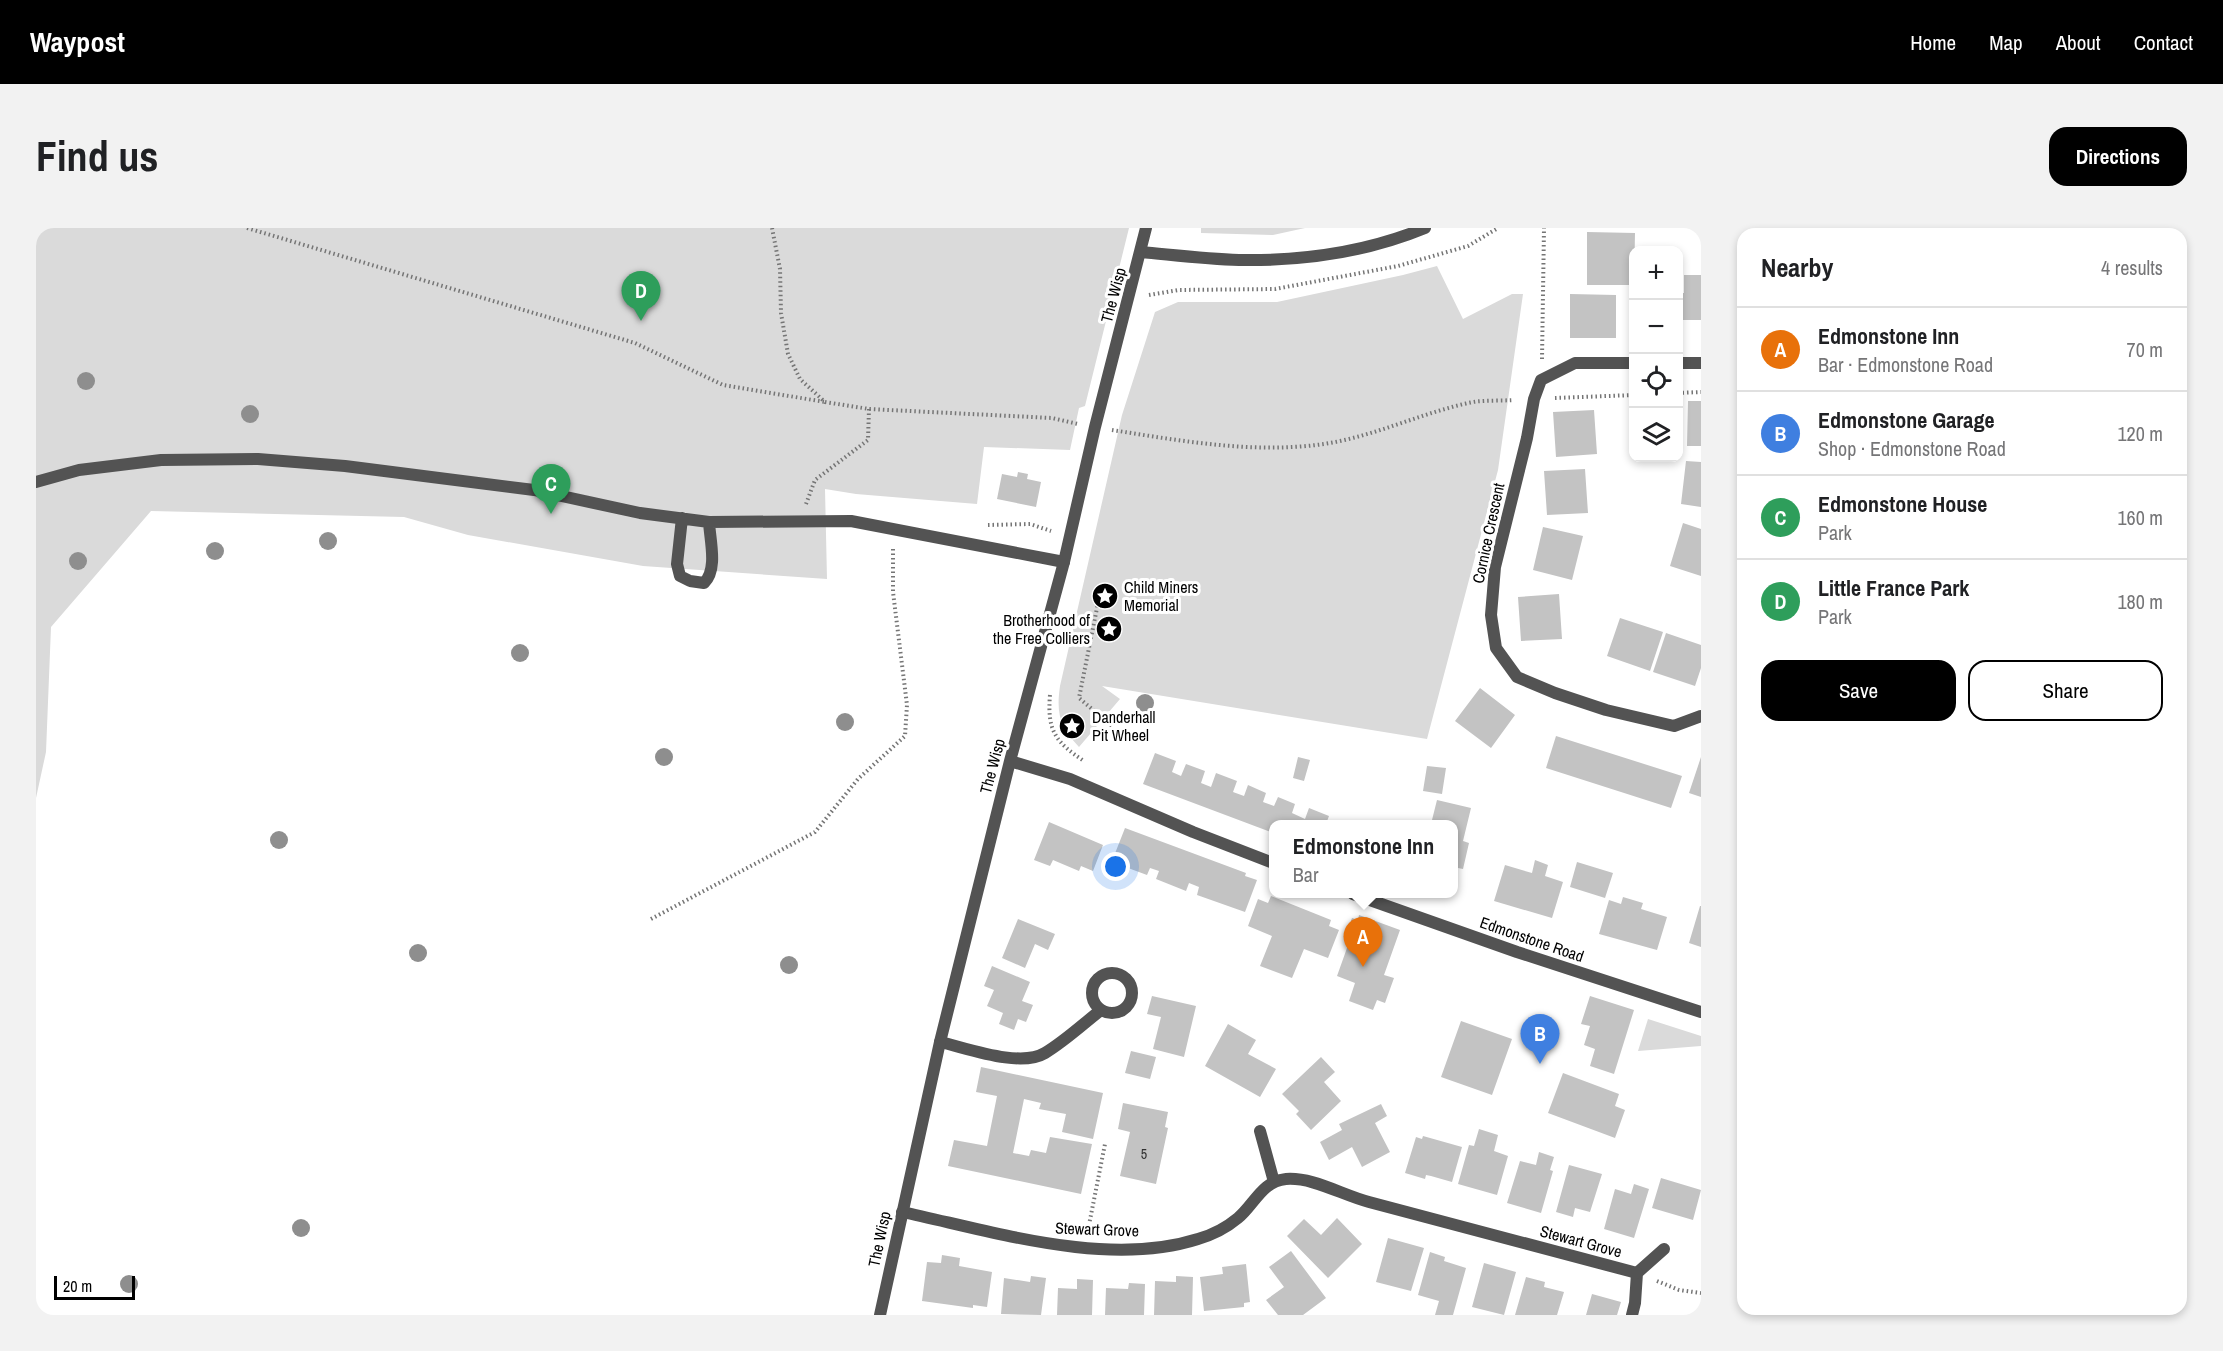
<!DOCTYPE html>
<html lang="en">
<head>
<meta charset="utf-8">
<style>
	body { margin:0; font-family:"Archivo Narrow",sans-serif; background:#f2f2f2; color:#202124 }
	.controls { position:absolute; right:18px; top:18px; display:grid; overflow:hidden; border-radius:12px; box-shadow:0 3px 9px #0003 }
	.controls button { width:54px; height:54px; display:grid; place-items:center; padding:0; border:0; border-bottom:2px solid #e0e0e0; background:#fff; color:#202124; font:30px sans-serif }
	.scale { position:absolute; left:18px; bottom:15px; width:81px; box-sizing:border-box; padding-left:6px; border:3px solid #000; border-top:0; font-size:16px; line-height:21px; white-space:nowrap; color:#000; -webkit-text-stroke:4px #fff; paint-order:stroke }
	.you { position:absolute; left:1080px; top:639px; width:21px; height:21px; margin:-15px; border:4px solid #fff; border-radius:50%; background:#1a73e8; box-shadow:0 0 0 9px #1a73e833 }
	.badge { display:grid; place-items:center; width:39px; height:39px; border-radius:50%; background:#000; color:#fff; font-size:20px; font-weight:700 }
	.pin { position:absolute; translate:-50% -50px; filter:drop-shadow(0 2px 3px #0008) }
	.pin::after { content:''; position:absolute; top:32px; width:21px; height:18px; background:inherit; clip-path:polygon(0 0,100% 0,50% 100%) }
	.popup { position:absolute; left:1233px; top:592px; width:189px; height:78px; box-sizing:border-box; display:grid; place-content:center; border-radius:12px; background:#fff; filter:drop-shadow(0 2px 4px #0005); font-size:20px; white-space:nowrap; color:#757577 }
	.popup b { font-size:22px; color:#202124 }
	.popup::after { content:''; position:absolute; left:50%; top:100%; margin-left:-12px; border:12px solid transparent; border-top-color:#fff }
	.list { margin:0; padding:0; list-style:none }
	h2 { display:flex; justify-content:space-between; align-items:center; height:78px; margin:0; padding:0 24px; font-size:26px }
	h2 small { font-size:20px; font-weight:400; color:#757577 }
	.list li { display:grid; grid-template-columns:39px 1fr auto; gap:18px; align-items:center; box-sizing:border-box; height:84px; padding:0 24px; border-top:2px solid #e0e0e0 }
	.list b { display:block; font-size:22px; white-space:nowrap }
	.list p { margin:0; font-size:20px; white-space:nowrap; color:#757577 }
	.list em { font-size:20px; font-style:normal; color:#757577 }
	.actions { display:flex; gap:12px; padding:18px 24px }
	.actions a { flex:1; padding:14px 0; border:2px solid #000; border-radius:18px; text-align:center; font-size:21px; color:#000 }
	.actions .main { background:#000; color:#fff }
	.icon { flex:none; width:33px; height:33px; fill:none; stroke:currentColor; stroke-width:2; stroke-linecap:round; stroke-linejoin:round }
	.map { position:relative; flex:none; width:1665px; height:1087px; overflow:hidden; border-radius:18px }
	header { display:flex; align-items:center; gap:36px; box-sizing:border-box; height:84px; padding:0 30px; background:#000; color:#fff }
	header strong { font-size:28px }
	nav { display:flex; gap:33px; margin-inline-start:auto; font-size:21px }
	.intro { display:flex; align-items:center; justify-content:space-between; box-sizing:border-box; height:144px; padding:0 36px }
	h1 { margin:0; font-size:42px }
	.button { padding:15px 27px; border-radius:18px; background:#000; color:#fff; font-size:21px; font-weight:700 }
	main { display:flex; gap:36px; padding:0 36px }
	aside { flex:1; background:#fff; border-radius:18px; box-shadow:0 3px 9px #0003 }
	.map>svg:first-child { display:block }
</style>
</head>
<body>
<header>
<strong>Waypost</strong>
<nav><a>Home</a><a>Map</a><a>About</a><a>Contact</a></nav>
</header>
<div class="intro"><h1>Find us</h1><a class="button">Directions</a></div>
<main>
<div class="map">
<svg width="1665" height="1087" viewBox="0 0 1665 1087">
	<rect width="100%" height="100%" fill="#fff"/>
	<path fill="#dadada" d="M 0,0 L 1093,0 L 1049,178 L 1043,180 L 1034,222 L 948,219 L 941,276 L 820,266 L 789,261 L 791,351 L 607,338 L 432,307 L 368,289 L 115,283 L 15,399 L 10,524 L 0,570 Z
		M 1165,0 L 1269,0 L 1237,7 L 1165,5 Z
		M 1401,38 L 1427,91 L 1476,66 L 1487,66 L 1462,242 L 1391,511 L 1066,458 L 1084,471 L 1043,519 C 1024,499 1020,486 1024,458 L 1086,187 L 1119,84 L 1142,74 L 1241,74 L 1367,47 Z
		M 1612,791 L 1665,808 L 1665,818 L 1602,823 Z"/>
	<path fill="#c3c3c3" d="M 1551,4 L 1599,5 L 1598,57 L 1551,57 Z
		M 1648,47 L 1665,47 L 1665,92 L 1642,92 L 1642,65 L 1648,65 Z
		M 1534,66 L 1580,67 L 1580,110 L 1534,110 Z
		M 1652,173 L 1665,173 L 1665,218 L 1651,218 Z
		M 1558,182 L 1561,226 L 1520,229 L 1517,184 Z
		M 1650,233 L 1665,234 L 1665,279 L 1645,276 Z
		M 1549,241 L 1552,285 L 1511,287 L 1508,243 Z
		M 982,244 L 992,246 L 991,251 L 1005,254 L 1000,279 L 961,271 L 966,246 L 981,249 Z
		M 1647,295 L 1665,301 L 1665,348 L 1634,338 Z
		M 1507,299 L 1547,308 L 1536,352 L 1497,342 Z
		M 1523,366 L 1526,411 L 1485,413 L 1482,369 Z
		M 1584,390 L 1627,404 L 1614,443 L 1571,428 Z
		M 1630,405 L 1665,417 L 1665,440 L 1659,458 L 1617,444 Z
		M 1444,460 L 1479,487 L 1455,520 L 1419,493 Z
		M 1520,508 L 1646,548 L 1635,580 L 1510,540 Z
		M 1119,525 L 1140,533 L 1136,544 L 1145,548 L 1150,536 L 1169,543 L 1165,555 L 1175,559 L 1180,545 L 1201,553 L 1197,564 L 1208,568 L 1212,557 L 1230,565 L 1227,574 L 1238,578 L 1242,569 L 1259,576 L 1256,585 L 1269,591 L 1273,580 L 1293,588 L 1290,596 L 1237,596 L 1237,605 L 1107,556 Z
		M 1262,529 L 1274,532 L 1268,553 L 1257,550 Z
		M 1665,529 L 1665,569 L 1653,565 Z
		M 1391,538 L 1410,540 L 1406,566 L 1387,563 Z
		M 1401,572 L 1435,580 L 1427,613 L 1433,615 L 1427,641 L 1417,639 L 1417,597 L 1395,596 Z
		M 1013,594 L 1067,617 L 1057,643 L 1045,638 L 1043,643 L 1017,632 L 1014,638 L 998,632 Z
		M 1089,600 L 1210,645 L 1209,648 L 1221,652 L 1209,684 L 1161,667 L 1163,659 L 1153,655 L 1150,663 L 1120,651 L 1123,643 L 1114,640 L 1111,647 L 1084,637 L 1086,631 L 1078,628 Z
		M 1499,632 L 1512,637 L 1509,648 L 1527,654 L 1516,690 L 1458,673 L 1469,637 L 1496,645 Z
		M 1541,634 L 1577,645 L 1569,670 L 1534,659 Z
		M 1235,668 L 1295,692 L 1293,698 L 1303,702 L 1292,730 L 1268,721 L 1256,750 L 1224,738 L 1236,708 L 1212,698 L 1222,671 L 1232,675 Z
		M 1587,669 L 1607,675 L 1605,681 L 1631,689 L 1621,722 L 1563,706 L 1573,672 L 1585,676 Z
		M 1664,678 L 1665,678 L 1665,719 L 1653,715 Z
		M 1323,687 L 1364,702 L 1348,747 L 1358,750 L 1349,775 L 1341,772 L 1337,782 L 1313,773 L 1319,755 L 1301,748 L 1316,706 L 1311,704 L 1316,690 L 1322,692 Z
		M 982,691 L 1019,706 L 1012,722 L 999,716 L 989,740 L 966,730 Z
		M 956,738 L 994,754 L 986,773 L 997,777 L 990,794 L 982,791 L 978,802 L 963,796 L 967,785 L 951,778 L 958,762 L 948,758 Z
		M 1116,768 L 1160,778 L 1148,829 L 1117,821 L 1125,789 L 1111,786 Z
		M 1554,768 L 1598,782 L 1578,846 L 1554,838 L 1559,821 L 1548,817 L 1554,798 L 1545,796 Z
		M 1425,793 L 1476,811 L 1456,867 L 1405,849 Z
		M 1192,796 L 1220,812 L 1212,826 L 1240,841 L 1224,869 L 1169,838 Z
		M 1095,823 L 1120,829 L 1114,851 L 1089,845 Z
		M 1285,829 L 1299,844 L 1288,854 L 1305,873 L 1275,902 L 1260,886 L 1263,883 L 1246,866 Z
		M 945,839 L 1067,865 L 1057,911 L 1026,904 L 1030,886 L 1003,881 L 1005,875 L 988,871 L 977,925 L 993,928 L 995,922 L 1010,925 L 1014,909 L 1056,916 L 1045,966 L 912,938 L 918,912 L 951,918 L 961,868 L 940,864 Z
		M 1527,845 L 1583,866 L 1579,878 L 1589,882 L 1579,910 L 1512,885 Z
		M 1087,875 L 1132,884 L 1129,899 L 1132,900 L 1120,956 L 1084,948 L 1094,904 L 1082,901 Z
		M 1345,876 L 1351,888 L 1339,895 L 1354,924 L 1326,939 L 1316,919 L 1293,932 L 1284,914 L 1306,902 L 1303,896 Z
		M 1443,901 L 1462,907 L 1458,923 L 1472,928 L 1461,967 L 1422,956 L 1433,917 L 1438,918 Z
		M 1387,908 L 1426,919 L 1416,954 L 1395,948 L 1390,947 L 1389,951 L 1369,945 L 1380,909 L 1386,911 Z
		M 1503,924 L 1518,929 L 1514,942 L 1517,943 L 1505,985 L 1471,975 L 1484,933 L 1500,937 Z
		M 1533,937 L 1566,946 L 1554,984 L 1539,980 L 1537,989 L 1520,984 Z
		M 1625,950 L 1665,962 L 1657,992 L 1616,980 Z
		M 1598,956 L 1613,961 L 1598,1010 L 1568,1001 L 1579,961 L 1595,966 Z
		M 1301,990 L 1326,1016 L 1292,1050 L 1251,1008 L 1268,991 L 1285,1007 Z
		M 1352,1010 L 1388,1020 L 1375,1063 L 1340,1054 Z
		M 1255,1023 L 1290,1070 L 1267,1087 L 1242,1087 L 1230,1072 L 1248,1059 L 1233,1039 Z
		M 1394,1024 L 1409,1029 L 1408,1033 L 1430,1040 L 1417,1087 L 1399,1087 L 1403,1073 L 1382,1067 Z
		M 906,1027 L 924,1030 L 923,1038 L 956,1044 L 951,1079 L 937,1077 L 937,1080 L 886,1073 L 891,1034 L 905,1035 Z
		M 1448,1035 L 1480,1044 L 1468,1087 L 1436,1079 Z
		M 1210,1036 L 1214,1074 L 1208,1075 L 1208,1079 L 1168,1083 L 1164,1049 L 1187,1046 L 1186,1039 Z
		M 995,1048 L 1010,1050 L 1005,1087 L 965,1086 L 968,1050 L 994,1054 Z
		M 1140,1048 L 1157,1049 L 1156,1087 L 1118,1087 L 1119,1053 L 1140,1054 Z
		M 1490,1049 L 1509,1054 L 1508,1059 L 1528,1064 L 1521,1087 L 1479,1087 Z
		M 1041,1051 L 1057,1052 L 1056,1087 L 1021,1087 L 1022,1060 L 1041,1061 Z
		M 1093,1055 L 1109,1056 L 1108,1087 L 1069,1087 L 1070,1060 L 1092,1061 Z
		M 1556,1066 L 1585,1074 L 1581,1087 L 1550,1087 Z"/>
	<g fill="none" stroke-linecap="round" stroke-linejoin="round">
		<path stroke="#757575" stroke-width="4" stroke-dasharray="1.5 3" stroke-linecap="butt" d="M 211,0 L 599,115 L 687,157 L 789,174
			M 736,0 L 744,41 L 745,85 L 752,126 L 764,151 L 789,174 L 833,181 L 1016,190 L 1042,196
			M 1113,67 L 1142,62 L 1239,61 L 1362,38 L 1432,18 L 1462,0
			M 1506,131 L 1508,0
			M 1642,165 L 1665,164
			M 1519,170 L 1598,167
			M 1076,202 C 1146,213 1218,226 1288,216 C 1340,208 1387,184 1437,174 C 1450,172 1465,173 1478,172
			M 770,276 L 779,252 L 832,212 L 833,181
			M 952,297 L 994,296 L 1015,303
			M 1064,365 L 1043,470 L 1076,498
			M 1014,467 C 1011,502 1019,514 1048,533
			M 615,691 L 779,604 L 822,551 L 869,508 L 871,477 L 857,364 L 857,320
			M 1052,1002 L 1069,916
			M 1621,1053 L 1643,1062 L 1665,1065"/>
		<path stroke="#535353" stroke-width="12" d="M 0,254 L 43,242 L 125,232 L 222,231 L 309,238 L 498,262 L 604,285 L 673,294 L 815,293 L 1028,334
			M 646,290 L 641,336 L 644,348 L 654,353 L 668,355 C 682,341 674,313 673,294
			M 1596,1087 L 1599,1075 L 1601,1045 L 1628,1021"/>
		<path stroke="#535353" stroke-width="12" d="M 1105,24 C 1138,27 1170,31 1203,32 C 1265,33 1331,24 1389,0
			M 1598,135 L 1539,135 L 1505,152 L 1498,171 L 1491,210 L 1459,339 L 1455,387 L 1460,420 L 1481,449 L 1519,465 L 1570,482 L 1638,498 L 1665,488
			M 1642,135 L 1665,135
			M1056 765a20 20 0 1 1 40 0a20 20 0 1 1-40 0Z
			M 904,814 C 931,820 984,840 1009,825 C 1029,813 1047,796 1065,782
			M 1224,903 L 1238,954
			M 866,984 C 956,1003 1071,1040 1162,1011 C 1176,1007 1190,1000 1202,990 C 1218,977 1226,953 1250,951 C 1277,949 1306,967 1333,974 C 1422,997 1511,1021 1601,1045"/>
		<path stroke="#535353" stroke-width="12" d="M 974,533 L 1034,551 L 1157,604 L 1237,635
			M 1317,666 L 1481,724 L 1665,784
			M 844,1087 L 904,814 L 974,533 L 1028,334 L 1059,199 L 1110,0"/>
	</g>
	<g fill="#8e8e8e">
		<circle cx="50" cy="153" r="9"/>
		<circle cx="214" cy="186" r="9"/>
		<circle cx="292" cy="313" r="9"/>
		<circle cx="179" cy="323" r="9"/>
		<circle cx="42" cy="333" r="9"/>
		<circle cx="484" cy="425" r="9"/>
		<circle cx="1109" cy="475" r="9"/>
		<circle cx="809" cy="494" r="9"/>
		<circle cx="628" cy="529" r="9"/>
		<circle cx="243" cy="612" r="9"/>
		<circle cx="382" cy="725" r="9"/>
		<circle cx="753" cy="737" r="9"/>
		<circle cx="265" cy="1000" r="9"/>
		<circle cx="93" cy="1056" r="9"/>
	</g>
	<defs>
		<symbol id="sight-disc" viewBox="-11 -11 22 22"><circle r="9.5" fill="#000" stroke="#fff"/><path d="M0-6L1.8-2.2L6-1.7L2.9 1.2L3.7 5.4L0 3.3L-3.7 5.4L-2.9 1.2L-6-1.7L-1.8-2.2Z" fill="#fff"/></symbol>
	</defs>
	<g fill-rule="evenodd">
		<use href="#sight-disc" x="1054" y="353" width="30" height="30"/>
		<use href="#sight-disc" x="1058" y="386" width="30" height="30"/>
		<use href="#sight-disc" x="1021" y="483" width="30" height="30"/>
	</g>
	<g text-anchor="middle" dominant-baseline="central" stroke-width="6" stroke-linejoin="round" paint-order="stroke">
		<g font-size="14" fill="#313131">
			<text x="1108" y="926">5</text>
		</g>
		<g font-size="16" fill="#000" stroke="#fff">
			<text transform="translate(1077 67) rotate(-75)">The Wisp</text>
			<text transform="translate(1452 305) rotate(-78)">Cornice Crescent</text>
			<text transform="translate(956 538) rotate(-75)">The Wisp</text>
			<text transform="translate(1496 711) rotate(19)">Edmonstone Road</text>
			<text transform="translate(1061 1001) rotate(2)">Stewart Grove</text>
			<text transform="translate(843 1011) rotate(-78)">The Wisp</text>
			<text transform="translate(1545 1013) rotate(15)">Stewart Grove</text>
		</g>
		<g font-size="16" fill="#000" stroke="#fff" text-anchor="start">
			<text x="1088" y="359">Child Miners<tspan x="1088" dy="18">Memorial</tspan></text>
			<text x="1054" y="392" text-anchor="end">Brotherhood of<tspan x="1054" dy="18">the Free Colliers</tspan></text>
			<text x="1056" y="489">Danderhall<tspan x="1056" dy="18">Pit Wheel</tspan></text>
		</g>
	</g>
</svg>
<div class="controls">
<button>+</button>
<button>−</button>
<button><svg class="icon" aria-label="locate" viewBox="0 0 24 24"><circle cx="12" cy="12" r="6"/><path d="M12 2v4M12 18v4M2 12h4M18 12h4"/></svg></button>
<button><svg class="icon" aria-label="layers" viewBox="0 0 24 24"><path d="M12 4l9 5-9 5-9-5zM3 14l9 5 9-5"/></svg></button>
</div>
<div class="scale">20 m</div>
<div class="you"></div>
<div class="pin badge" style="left:1327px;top:739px;background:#e8710a">A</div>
<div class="popup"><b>Edmonstone Inn</b>Bar</div>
<div class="pin badge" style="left:1504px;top:836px;background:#3f7fe0">B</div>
<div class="pin badge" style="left:515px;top:286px;background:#2e9e5b">C</div>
<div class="pin badge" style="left:605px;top:93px;background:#2e9e5b">D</div>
</div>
<aside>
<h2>Nearby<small>4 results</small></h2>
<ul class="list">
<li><span class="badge" style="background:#e8710a">A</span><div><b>Edmonstone Inn</b><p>Bar · Edmonstone Road</p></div><em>70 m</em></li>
<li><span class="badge" style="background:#3f7fe0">B</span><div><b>Edmonstone Garage</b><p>Shop · Edmonstone Road</p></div><em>120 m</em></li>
<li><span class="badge" style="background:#2e9e5b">C</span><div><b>Edmonstone House</b><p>Park</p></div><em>160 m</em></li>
<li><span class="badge" style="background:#2e9e5b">D</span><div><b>Little France Park</b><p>Park</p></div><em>180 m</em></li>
</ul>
<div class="actions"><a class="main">Save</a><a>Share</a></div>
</aside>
</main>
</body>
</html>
